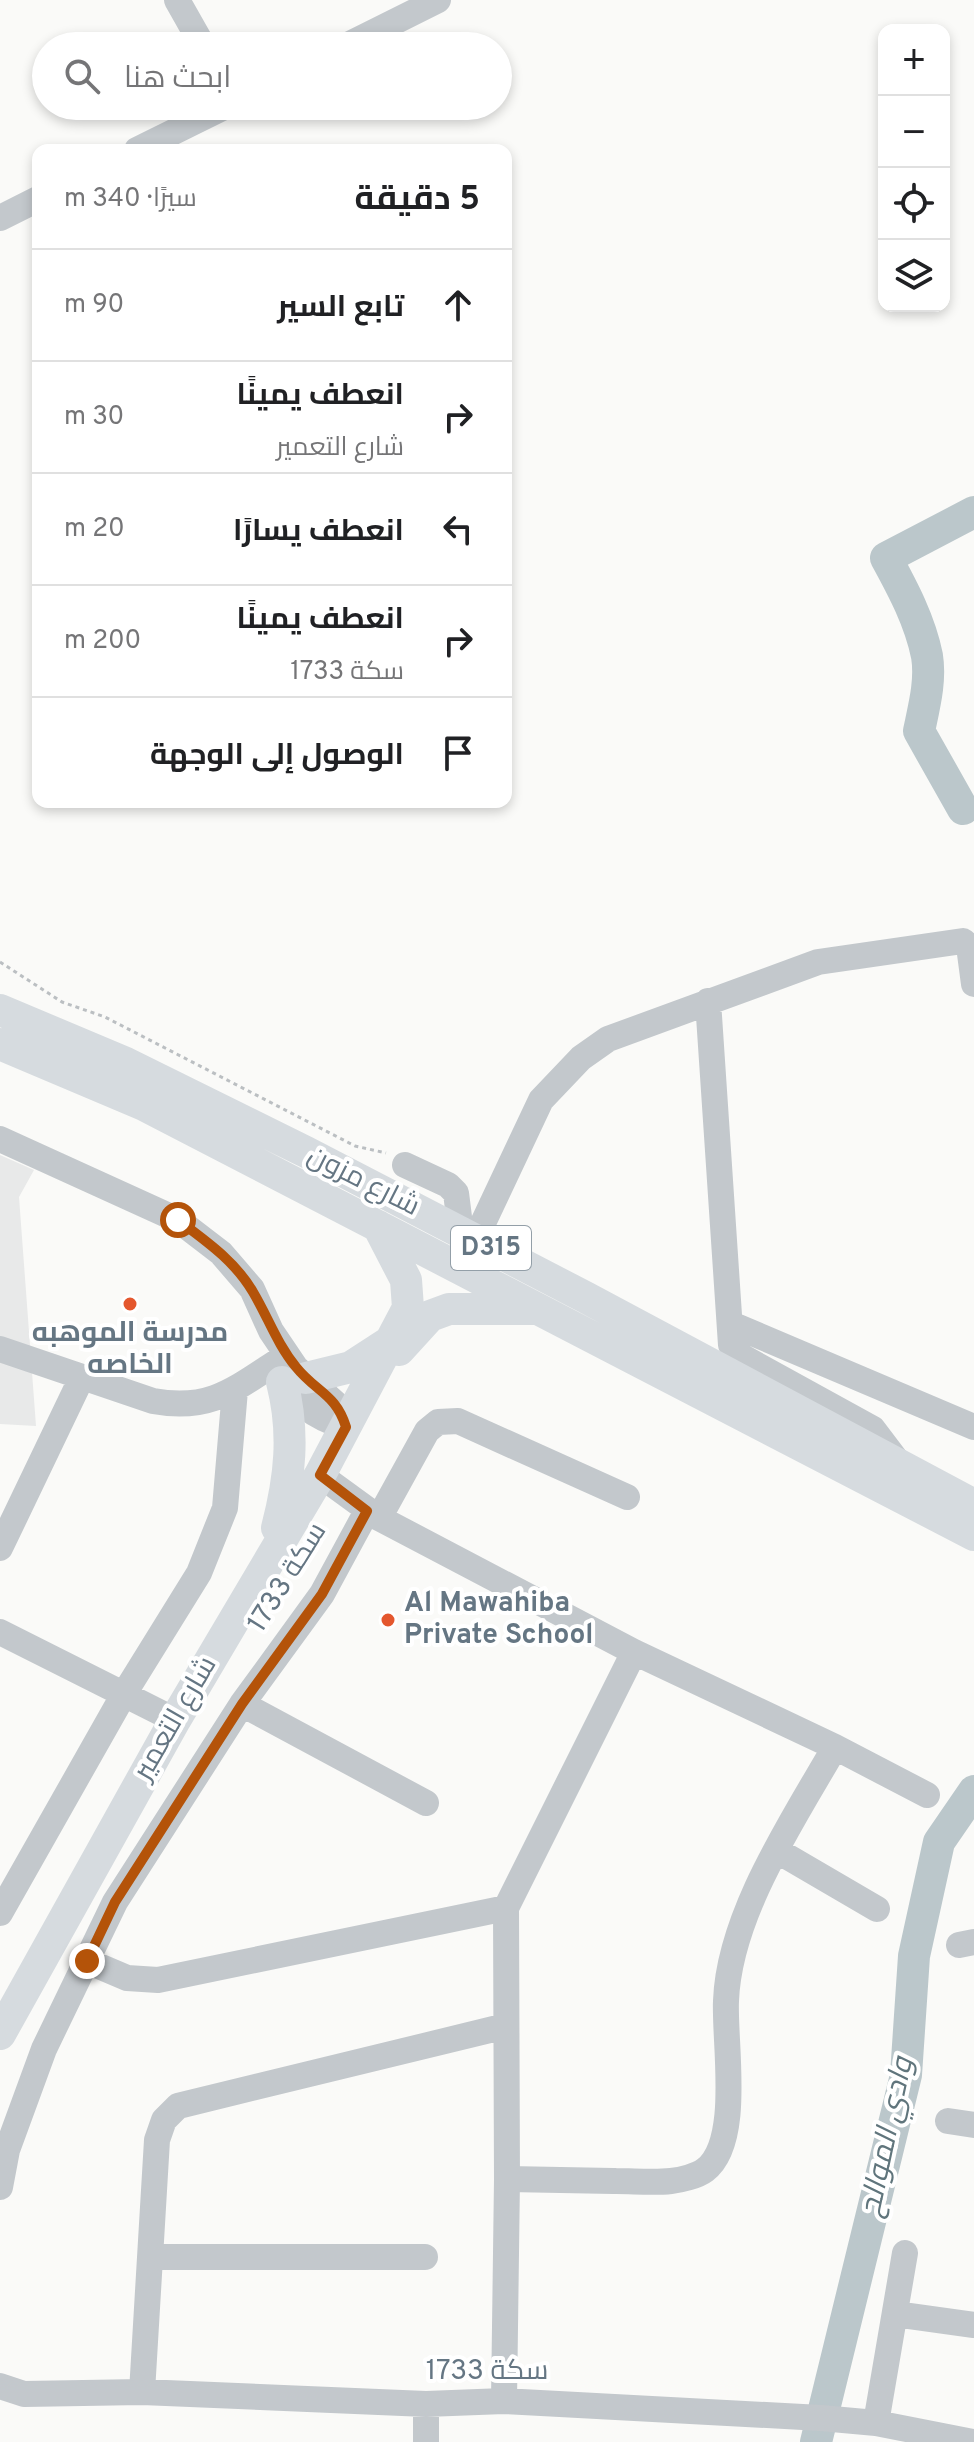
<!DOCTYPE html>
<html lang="ar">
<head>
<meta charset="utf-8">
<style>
	body { margin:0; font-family:Overpass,Cairo,sans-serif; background:#f6f6f6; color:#202124; direction:rtl }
	.controls { position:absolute; right:24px; top:24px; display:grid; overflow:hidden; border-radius:16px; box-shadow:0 4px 12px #0003 }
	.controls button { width:72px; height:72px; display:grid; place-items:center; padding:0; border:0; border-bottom:2px solid #e0e0e0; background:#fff; color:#202124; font:40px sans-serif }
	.stop { position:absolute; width:24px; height:24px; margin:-18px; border:6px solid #b45309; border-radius:50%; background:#fff }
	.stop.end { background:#b45309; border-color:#fff; box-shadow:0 2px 8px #0008 }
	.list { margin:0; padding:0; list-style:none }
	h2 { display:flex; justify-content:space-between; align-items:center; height:104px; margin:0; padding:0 32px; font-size:34px }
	h2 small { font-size:26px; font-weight:400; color:#757577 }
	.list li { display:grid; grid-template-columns:52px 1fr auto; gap:24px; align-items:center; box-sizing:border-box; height:112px; padding:0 32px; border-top:2px solid #e0e0e0 }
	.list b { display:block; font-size:30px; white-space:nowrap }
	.list p { margin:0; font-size:26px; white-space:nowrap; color:#757577 }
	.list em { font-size:26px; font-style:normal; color:#757577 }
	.icon { flex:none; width:44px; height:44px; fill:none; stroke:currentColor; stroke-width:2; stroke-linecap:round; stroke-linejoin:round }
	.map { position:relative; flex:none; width:974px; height:2442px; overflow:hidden; direction:ltr }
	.search { position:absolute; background:#fff; box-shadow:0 4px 12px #0003; left:32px; top:32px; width:480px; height:88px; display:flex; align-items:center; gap:20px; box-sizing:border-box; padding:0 28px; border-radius:44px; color:#757577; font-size:30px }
	.panel { position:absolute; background:#fff; box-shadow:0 4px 12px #0003; left:32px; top:144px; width:480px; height:664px; border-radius:16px; direction:rtl }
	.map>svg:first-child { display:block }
</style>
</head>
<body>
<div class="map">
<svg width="974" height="2442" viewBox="0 0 974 2442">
	<rect width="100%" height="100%" fill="#fafaf8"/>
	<path fill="#e8e9e9" d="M 0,1155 L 34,1170 L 19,1197 L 36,1426 L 0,1424 Z"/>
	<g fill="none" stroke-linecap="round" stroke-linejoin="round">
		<path stroke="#bbc7cb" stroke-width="32" d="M 963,809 L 919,731 C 924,707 931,681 927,656 C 920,621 903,589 886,558 L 974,512
			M 816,2442 L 906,2075 L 914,1956 L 939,1842 L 974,1791"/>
		<path stroke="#bbbfc2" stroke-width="3" stroke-dasharray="4 4" stroke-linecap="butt" d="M 0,962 L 62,1002 L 105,1017 L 355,1146 L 386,1153"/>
		<path stroke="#c3c8cc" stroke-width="26" d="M 177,0 L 203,46
			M 346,46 L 438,0
			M 137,150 L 226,106
			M 0,218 L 38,199
			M 708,1001 L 731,1345 L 737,1354 L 873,1429 L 898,1462
			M 0,1139 L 178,1220 L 221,1253 L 252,1289 L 271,1331 L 296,1368 L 337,1405 L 346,1427
			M 405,1165 L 448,1185 L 456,1193 L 461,1233
			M 475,1240 L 541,1100 L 581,1058 L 608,1039 L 818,962 L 963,941 L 969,946 L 974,984
			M 731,1324 L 974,1427
			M 0,1349 L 153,1401 C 207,1411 231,1392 275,1363
			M 280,1377 C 294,1403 319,1419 346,1427
			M 320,1475 L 379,1518 L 634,1652 L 835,1747 L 927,1795
			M 379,1518 L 427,1431 L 438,1422 L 458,1421 L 627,1497
			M 0,1548 L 82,1377
			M 0,1632 L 175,1720
			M 242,1704 L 426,1803
			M 776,1850 L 877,1909
			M 0,1913 L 124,1694 L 199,1573 L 225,1508 L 235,1390
			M 959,1945 L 974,1942
			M 87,1961 L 127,1978 L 158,1980 L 506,1908 L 634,1652
			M 948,2121 L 974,2125
			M 507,2179 C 544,2180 580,2180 616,2181 C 634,2181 653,2183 671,2181 C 681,2180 697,2176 705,2170 C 742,2142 724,2043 726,2001 C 729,1915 793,1820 835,1747
			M 0,2187 L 7,2150 L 44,2049 L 115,1902 L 242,1704 L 322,1594 L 367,1511
			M 150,2257 L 425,2257
			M 895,2314 L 974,2325
			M 0,2386 L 24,2394 L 142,2392 L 426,2404 L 504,2401 L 821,2418 L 876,2423 L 973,2442
			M 142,2392 L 157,2140 L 164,2120 L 178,2106 L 506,2026
			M 504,2401 L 507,2179 L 506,1908
			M 876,2423 L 905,2253
			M 426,2442 L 426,2404"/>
		<path stroke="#d6dbdf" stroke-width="32" d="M 0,1010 L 126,1063 L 306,1152 L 585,1297 L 974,1505
			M 0,1044 L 144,1105 L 974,1535
			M 399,1350 L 430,1316 L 449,1309 L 532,1309
			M 306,1378 L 351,1367 L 388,1343
			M 277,1528 C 290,1478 295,1433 282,1382
			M 0,2034 L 175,1720 L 320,1475 L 408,1308 L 406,1280 L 378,1226"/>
	</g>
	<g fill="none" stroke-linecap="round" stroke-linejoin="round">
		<path stroke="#b45309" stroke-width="10" d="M 87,1961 L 115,1902 L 242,1704 L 322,1594 L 367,1511 L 320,1475 L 346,1427 C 336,1394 316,1392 296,1367 C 277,1344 268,1317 253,1292 C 235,1261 206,1241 178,1220"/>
	</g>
	<g fill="#e4572e" stroke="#fff" stroke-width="3">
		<circle cx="130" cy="1304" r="8"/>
		<circle cx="388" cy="1620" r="8"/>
	</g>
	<g text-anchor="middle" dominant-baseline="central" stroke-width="8" stroke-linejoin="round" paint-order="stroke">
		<rect fill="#fff" stroke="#939fa8" stroke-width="2" x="451" y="1226" width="80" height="44" rx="6"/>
		<g font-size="26" font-weight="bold" fill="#657683">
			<text x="491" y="1248">D315</text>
		</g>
		<g font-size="28" fill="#657683" stroke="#fff">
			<text transform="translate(363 1182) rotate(27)">شارع مزون</text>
			<text transform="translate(288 1578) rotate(-58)">سكة 1733</text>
			<text transform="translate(176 1719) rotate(-60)">شارع التعمير</text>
			<text x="487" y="2372">سكة 1733</text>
		</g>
		<g font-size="28" font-weight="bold" fill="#657683" stroke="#fff">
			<text x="130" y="1334">مدرسة الموهبه<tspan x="130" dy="32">الخاصه</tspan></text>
			<text x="404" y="1604" text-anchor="start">Al Mawahiba<tspan x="404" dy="32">Private School</tspan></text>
		</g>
		<g font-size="30" font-style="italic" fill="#60757c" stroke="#fff">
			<text transform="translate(888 2137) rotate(-78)">وادي الموالح</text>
		</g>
	</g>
</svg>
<div class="controls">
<button>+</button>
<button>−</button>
<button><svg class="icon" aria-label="locate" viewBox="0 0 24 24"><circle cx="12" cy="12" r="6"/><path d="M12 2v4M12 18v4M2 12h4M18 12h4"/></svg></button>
<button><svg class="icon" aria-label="layers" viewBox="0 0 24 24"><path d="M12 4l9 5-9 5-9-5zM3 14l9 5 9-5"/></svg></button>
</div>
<div class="stop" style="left:178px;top:1220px"></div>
<div class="stop end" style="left:87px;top:1961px"></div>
<div class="search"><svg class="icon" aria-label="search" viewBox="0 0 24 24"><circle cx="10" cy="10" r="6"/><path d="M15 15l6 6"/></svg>ابحث هنا</div>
<section class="panel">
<h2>5 دقيقة<small>سيرًا · 340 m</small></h2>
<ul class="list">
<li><svg class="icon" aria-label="ahead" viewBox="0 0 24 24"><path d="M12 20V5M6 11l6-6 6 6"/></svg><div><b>تابع السير</b></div><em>90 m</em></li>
<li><svg class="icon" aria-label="right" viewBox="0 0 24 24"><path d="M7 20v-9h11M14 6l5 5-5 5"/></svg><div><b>انعطف يمينًا</b><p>شارع التعمير</p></div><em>30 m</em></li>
<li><svg class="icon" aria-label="left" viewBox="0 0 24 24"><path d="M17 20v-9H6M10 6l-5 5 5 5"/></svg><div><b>انعطف يسارًا</b></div><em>20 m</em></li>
<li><svg class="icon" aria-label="right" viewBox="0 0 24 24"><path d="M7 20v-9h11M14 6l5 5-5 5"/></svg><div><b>انعطف يمينًا</b><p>سكة 1733</p></div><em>200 m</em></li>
<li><svg class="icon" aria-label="arrive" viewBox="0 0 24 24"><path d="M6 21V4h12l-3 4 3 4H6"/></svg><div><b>الوصول إلى الوجهة</b></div></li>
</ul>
</section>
</div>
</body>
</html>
